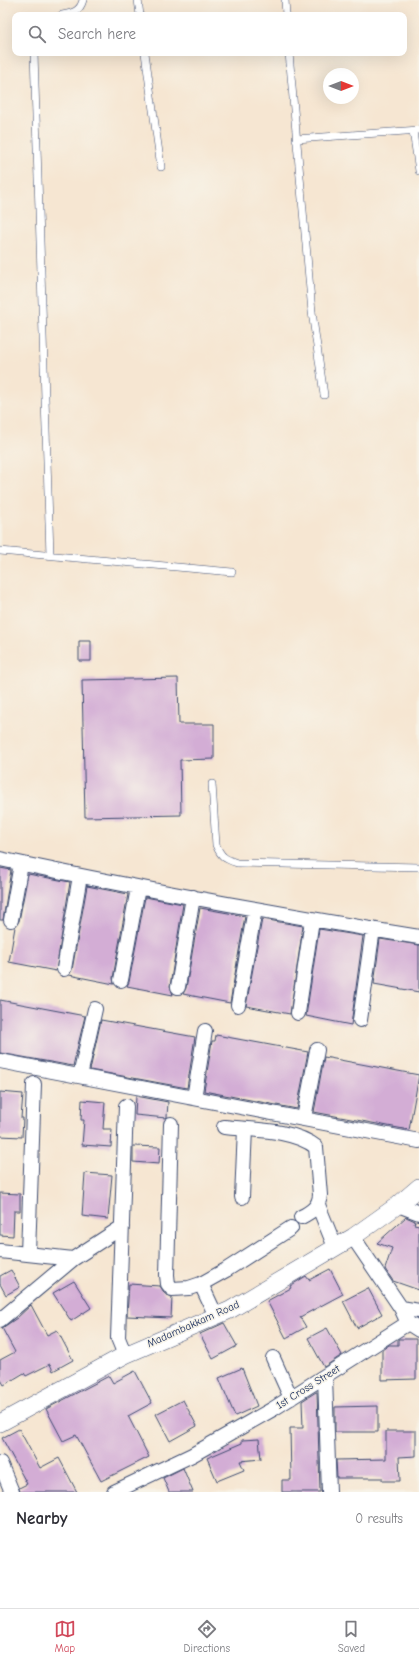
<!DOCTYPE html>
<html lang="en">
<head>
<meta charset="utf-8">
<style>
	body { margin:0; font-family:"Comic Neue",sans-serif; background:#f2f2f3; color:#2b2b33 }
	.compass { position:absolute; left:323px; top:68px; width:36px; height:36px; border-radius:50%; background:#fff; box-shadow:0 4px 16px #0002; rotate:90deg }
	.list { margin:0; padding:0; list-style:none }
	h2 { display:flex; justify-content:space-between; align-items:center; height:52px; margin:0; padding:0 16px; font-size:17px }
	h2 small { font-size:13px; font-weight:400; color:#7c7c81 }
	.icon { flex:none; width:22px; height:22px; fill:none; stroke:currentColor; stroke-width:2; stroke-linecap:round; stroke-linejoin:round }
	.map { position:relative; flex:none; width:419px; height:1492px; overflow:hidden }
	.search { position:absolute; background:#fff; box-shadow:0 4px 16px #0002; left:12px; right:12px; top:12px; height:44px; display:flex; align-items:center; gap:10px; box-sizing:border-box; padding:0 14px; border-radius:8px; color:#7c7c81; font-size:15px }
	.sheet { height:116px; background:#fff }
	nav { display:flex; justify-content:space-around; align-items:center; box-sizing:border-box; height:56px; border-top:1px solid #e1e1e2; background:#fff; font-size:11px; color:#7c7c81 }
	nav a { display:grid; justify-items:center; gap:2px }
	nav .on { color:#d1495b }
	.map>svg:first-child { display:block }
</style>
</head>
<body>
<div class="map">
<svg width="419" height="1492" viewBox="0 0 419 1492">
	<rect width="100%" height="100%" fill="#f7f3e8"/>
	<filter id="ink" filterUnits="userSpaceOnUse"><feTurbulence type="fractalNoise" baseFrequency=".025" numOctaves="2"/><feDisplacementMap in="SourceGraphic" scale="8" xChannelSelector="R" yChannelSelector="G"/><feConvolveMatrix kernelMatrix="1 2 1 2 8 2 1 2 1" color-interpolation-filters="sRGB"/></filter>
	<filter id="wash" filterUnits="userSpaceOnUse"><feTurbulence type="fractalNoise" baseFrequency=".012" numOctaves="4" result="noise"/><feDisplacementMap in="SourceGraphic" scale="16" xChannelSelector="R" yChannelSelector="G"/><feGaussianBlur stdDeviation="0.9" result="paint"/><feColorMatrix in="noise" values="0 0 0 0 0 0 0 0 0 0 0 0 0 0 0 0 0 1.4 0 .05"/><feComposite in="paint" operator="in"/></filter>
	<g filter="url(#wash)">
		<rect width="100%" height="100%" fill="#f6e6d2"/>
		<g id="blocks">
			<path fill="#d3add5" d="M 79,641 L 91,641 L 91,661 L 79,661 Z
				M 178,678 L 179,724 L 214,724 L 214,759 L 180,760 L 181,815 L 85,817 L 82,680 Z
				M 0,868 L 11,870 L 3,920 L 0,920 Z
				M 28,874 L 70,882 L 56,971 L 9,962 L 15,927 L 19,921 Z
				M 87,886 L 128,894 L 113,978 L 114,984 L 69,975 L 72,970 Z
				M 145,897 L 183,904 L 170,986 L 173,995 L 127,986 L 129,982 Z
				M 200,908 L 245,916 L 230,1003 L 183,994 L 186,988 Z
				M 262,919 L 303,926 L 290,1014 L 246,1006 Z
				M 319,929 L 363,936 L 351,1025 L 306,1016 Z
				M 380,939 L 419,945 L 419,992 L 374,984 Z
				M 0,1000 L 85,1016 L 73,1066 L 0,1053 Z
				M 101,1020 L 195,1037 L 187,1088 L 90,1070 Z
				M 216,1035 L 308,1052 L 297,1109 L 204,1091 L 212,1041 L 215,1041 Z
				M 324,1057 L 419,1075 L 409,1130 L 314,1112 Z
				M 0,1092 L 23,1094 L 21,1118 L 23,1118 L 22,1137 L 0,1136 Z
				M 136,1096 L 168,1102 L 167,1117 L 166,1118 L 135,1115 Z
				M 82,1100 L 105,1102 L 103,1129 L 112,1129 L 111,1147 L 82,1145 L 84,1120 L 81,1120 Z
				M 133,1146 L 160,1147 L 159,1164 L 133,1162 Z
				M 85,1173 L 112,1175 L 108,1219 L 82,1216 Z
				M 0,1193 L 20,1194 L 20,1211 L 14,1211 L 13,1236 L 0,1235 Z
				M 406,1217 L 415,1221 L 414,1224 L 419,1225 L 419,1290 L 393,1281 L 385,1269 L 392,1248 L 377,1243 Z
				M 330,1269 L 343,1294 L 300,1317 L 306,1327 L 286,1338 L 267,1301 L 291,1288 L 290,1286 L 306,1276 L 309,1280 Z
				M 11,1270 L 20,1287 L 6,1295 L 0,1284 L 0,1276 Z
				M 74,1281 L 91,1308 L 71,1321 L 53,1293 Z
				M 129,1284 L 160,1286 L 165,1294 L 172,1297 L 171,1318 L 127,1316 Z
				M 368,1288 L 382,1314 L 357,1328 L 343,1301 Z
				M 31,1305 L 47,1335 L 57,1330 L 73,1360 L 53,1371 L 50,1364 L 26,1376 L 24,1373 L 4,1385 L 0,1378 L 0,1360 L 15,1352 L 2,1328 L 17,1318 Z
				M 224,1323 L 237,1346 L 213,1359 L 200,1334 Z
				M 327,1328 L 342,1355 L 324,1367 L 308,1338 Z
				M 398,1339 L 416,1339 L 416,1379 L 382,1380 L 382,1350 L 389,1345 L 398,1345 Z
				M 242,1368 L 257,1406 L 235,1416 L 219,1378 Z
				M 135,1371 L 152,1403 L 128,1416 L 149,1457 L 101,1481 L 76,1435 L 63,1441 L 46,1409 L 109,1376 L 113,1383 Z
				M 316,1392 L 317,1392 L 320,1492 L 282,1492 L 282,1480 L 291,1480 L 290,1428 L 303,1428 L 302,1401 Z
				M 183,1400 L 197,1426 L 170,1441 L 156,1414 Z
				M 378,1406 L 378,1432 L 335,1432 L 335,1407 Z
				M 19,1429 L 40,1468 L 59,1458 L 77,1492 L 20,1492 L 19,1488 L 27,1484 L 2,1438 Z
				M 386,1431 L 416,1431 L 416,1456 L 399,1457 L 400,1481 L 382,1481 L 382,1478 L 337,1478 L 336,1460 L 386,1459 Z
				M 259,1439 L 261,1459 L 240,1461 L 244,1470 L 217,1481 L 207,1458 L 242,1443 L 242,1440 Z
				M 183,1468 L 193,1492 L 169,1492 L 163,1478 Z"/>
		</g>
	</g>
	<g filter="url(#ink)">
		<use href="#blocks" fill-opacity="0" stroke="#3c4a6f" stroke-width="1"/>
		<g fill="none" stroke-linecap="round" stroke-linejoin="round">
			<defs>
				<path id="service" d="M 138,0 L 140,15
					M 285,0 L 286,15
					M 62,15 C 72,13 80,12 83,0
					M 34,53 L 50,555
					M 145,53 L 161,167
					M 289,53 L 312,312 L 324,395
					M 413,131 L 419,171
					M 296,139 L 419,130
					M 0,551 L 232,572
					M 212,784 L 216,845 C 221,857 225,859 237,863 L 419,867"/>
				<path id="minor" d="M 0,859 C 139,889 279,914 419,937
					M 11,920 L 21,864
					M 64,969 L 80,876
					M 121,980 L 138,888
					M 178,987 L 193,897
					M 238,1005 L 255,909
					M 298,1013 L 312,920
					M 360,1020 L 373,929
					M 0,1061 L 419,1141
					M 80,1076 L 95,1009
					M 194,1098 L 205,1031
					M 304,1118 L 317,1050
					M 171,1124 L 167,1275 L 168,1284 L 172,1289 L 189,1288 L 201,1284 L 216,1316
					M 224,1127 C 251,1130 294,1129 316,1147 L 320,1195 C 319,1207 311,1212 301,1217
					M 242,1197 L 245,1129
					M 318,1205 L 335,1247
					M 398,1205 L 419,1213
					M 0,1251 L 73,1259
					M 28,1253 L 34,1084
					M 201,1284 L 226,1270 L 291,1228
					M 401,1308 L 419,1311
					M 0,1320 L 73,1259 L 122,1227
					M 408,1323 L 419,1330
					M 125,1355 L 118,1338 L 126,1106
					M 273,1358 L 291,1398
					M 325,1377 L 329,1492
					M 0,1463 L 12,1492
					M 114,1492 L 192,1455 L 273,1409 L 408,1323 L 401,1308 L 353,1237"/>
				<path id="tertiary" d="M 0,1423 L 125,1355 L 230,1310 L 353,1237 L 398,1205 L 419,1187"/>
			</defs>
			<use href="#service" stroke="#3c4a6f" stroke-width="8"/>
			<use href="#minor" stroke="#3c4a6f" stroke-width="16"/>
			<use href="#tertiary" stroke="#3c4a6f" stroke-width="18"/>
			<use href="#service" stroke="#fff" stroke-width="7"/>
			<use href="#minor" stroke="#fff" stroke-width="14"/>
			<use href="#tertiary" stroke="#fff" stroke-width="17"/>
		</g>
	</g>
	<g text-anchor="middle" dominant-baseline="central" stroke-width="3" stroke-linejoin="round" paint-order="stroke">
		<g font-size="11" fill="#1b2f5e" stroke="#f7f3e8">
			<text transform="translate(193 1324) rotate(-24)">Madambakkam Road</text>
			<text transform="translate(308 1387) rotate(-32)">1st Cross Street</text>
		</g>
	</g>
</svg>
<svg class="compass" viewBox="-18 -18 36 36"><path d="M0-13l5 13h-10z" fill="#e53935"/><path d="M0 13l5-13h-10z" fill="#7c7c81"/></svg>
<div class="search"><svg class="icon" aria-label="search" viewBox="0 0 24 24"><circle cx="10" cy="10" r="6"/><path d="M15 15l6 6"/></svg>Search here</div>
</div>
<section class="sheet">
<h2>Nearby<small>0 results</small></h2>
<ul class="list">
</ul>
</section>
<nav>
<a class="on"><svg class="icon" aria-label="map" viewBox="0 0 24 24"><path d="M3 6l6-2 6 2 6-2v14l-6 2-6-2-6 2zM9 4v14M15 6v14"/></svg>Map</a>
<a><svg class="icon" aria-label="directions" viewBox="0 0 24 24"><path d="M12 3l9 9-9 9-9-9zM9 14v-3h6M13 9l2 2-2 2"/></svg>Directions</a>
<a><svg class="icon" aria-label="saved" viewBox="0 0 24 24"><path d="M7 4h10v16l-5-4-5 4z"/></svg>Saved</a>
</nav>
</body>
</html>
